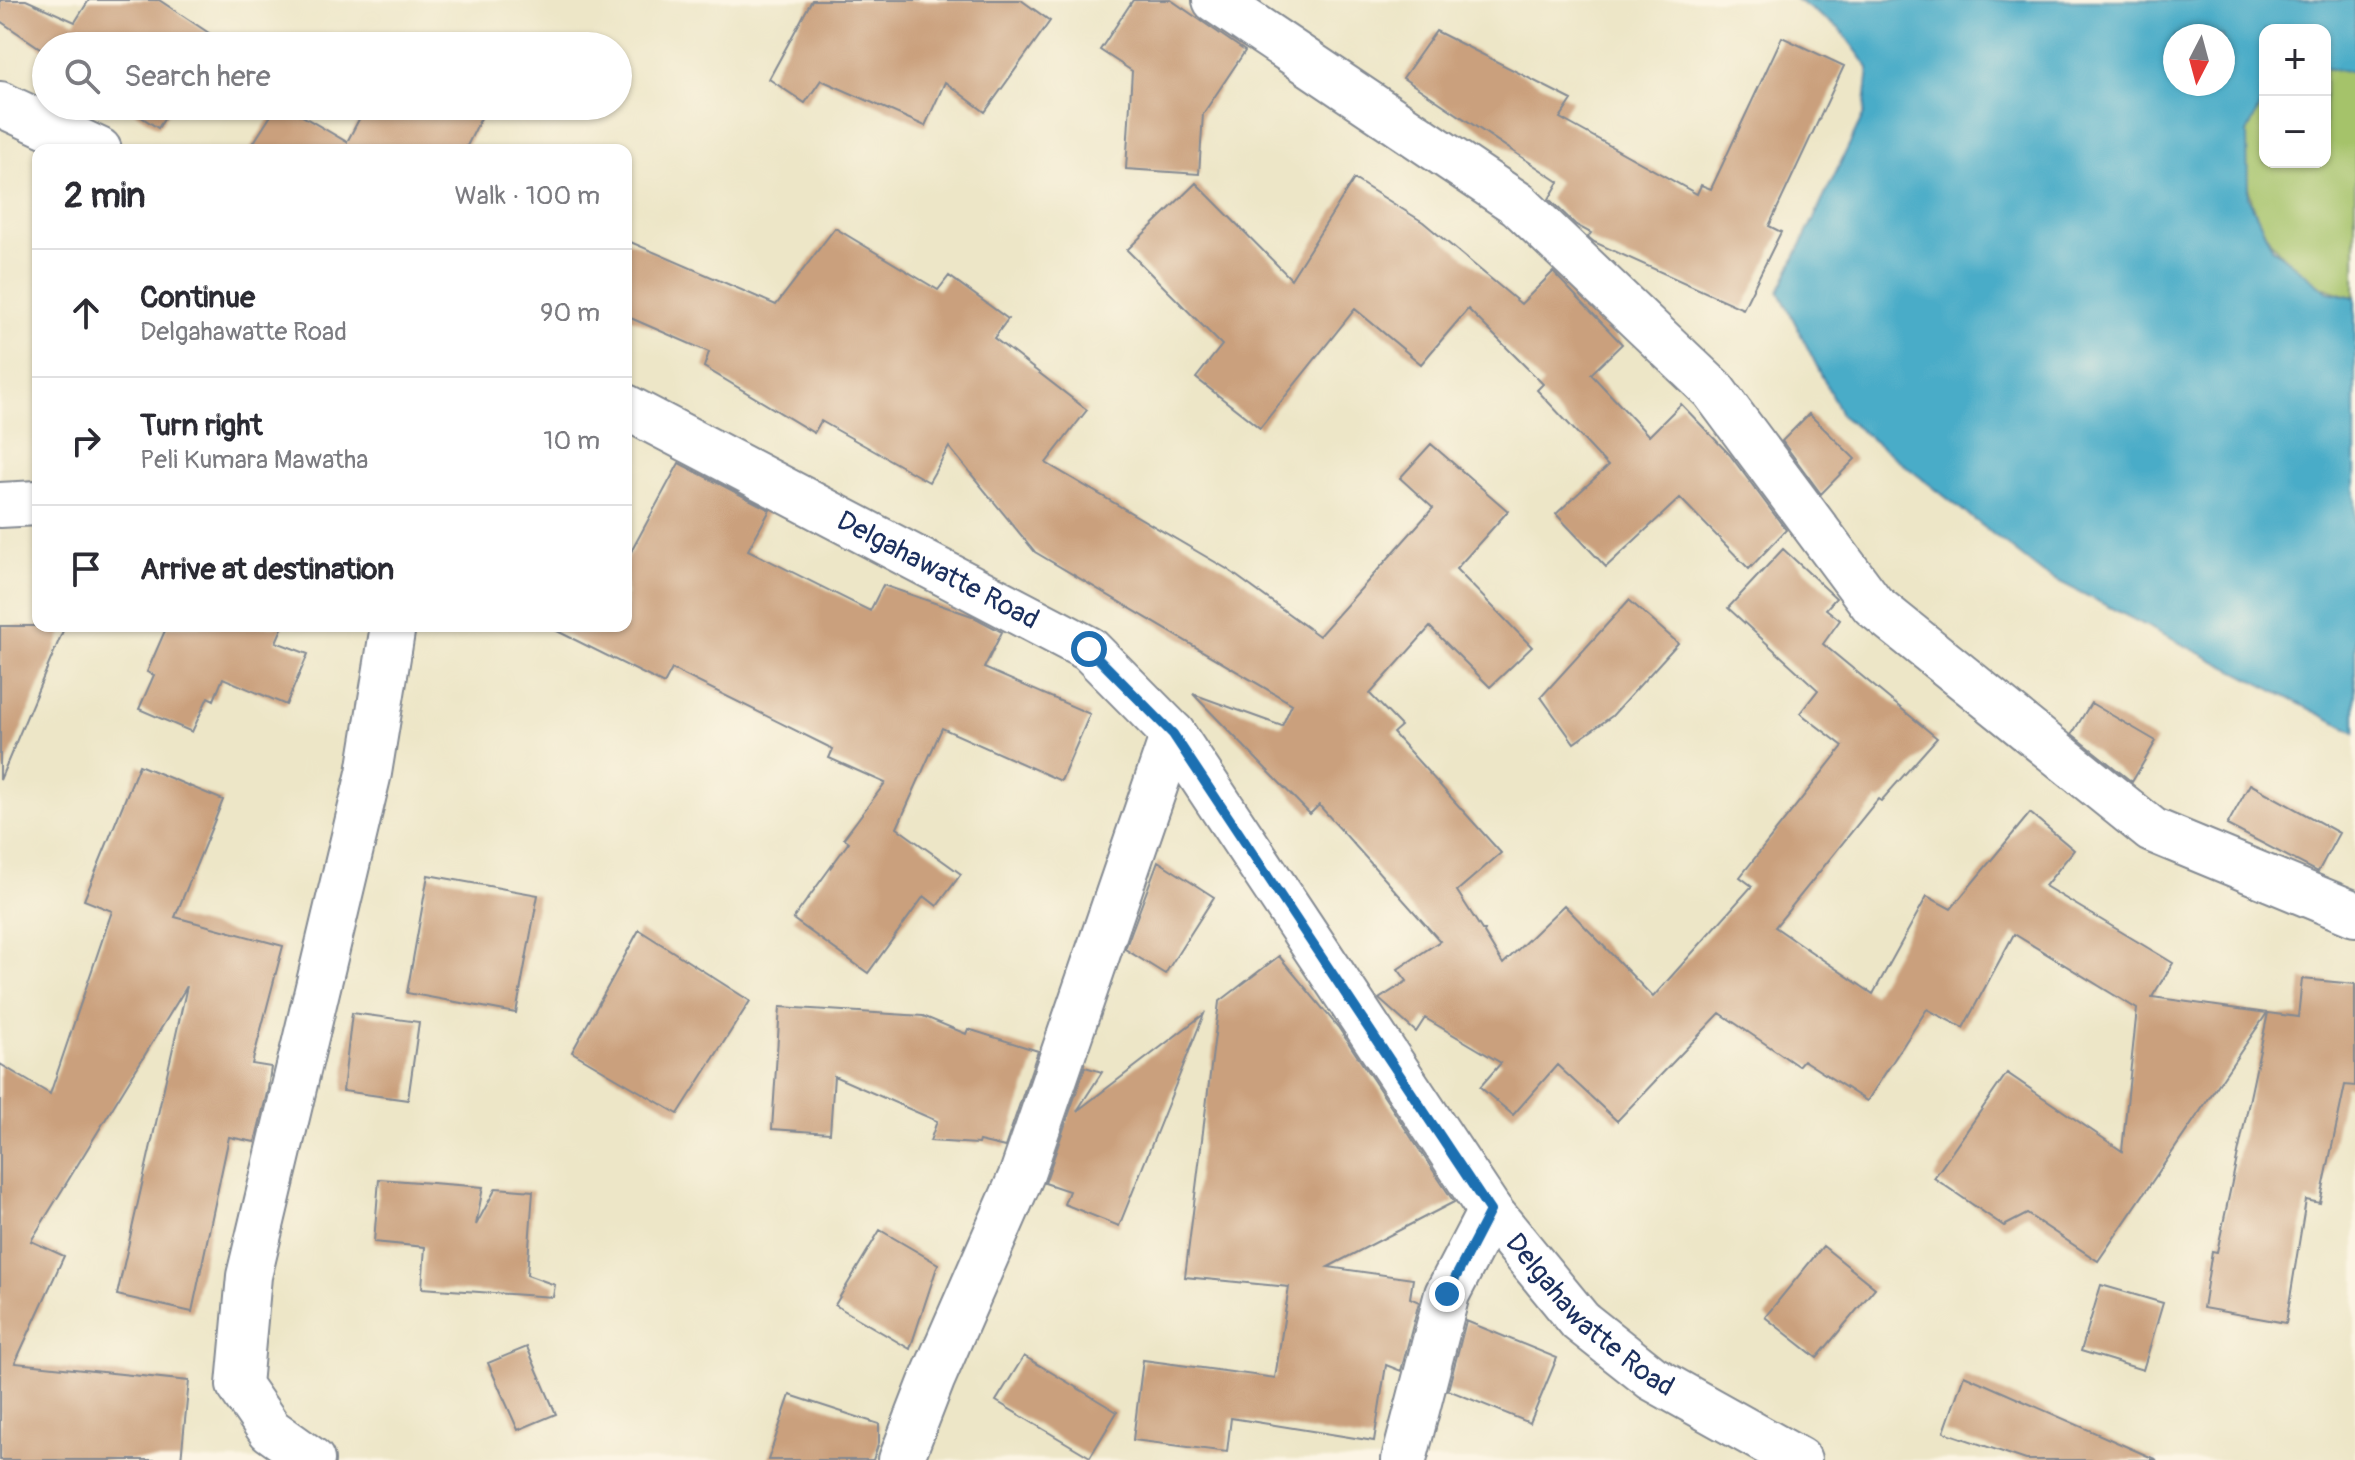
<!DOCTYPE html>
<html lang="en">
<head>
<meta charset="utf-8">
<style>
	body { margin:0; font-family:Pangolin,sans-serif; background:#f2f2f3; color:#2b2b33 }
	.controls { position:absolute; right:24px; top:24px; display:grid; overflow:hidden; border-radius:16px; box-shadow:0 2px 6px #0004 }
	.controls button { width:72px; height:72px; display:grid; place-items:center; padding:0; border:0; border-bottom:2px solid #e1e1e2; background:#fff; color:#2b2b33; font:40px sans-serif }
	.compass { position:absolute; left:2163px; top:24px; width:72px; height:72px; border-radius:50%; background:#fff; box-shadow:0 2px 6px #0004; rotate:186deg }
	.stop { position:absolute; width:24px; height:24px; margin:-18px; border:6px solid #1f6fb2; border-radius:50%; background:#fff }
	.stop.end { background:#1f6fb2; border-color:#fff; box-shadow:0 2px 8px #0008 }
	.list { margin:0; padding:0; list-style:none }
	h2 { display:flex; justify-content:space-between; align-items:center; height:104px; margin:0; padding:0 32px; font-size:34px }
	h2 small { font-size:26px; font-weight:400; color:#7c7c81 }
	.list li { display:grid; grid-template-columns:52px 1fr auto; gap:24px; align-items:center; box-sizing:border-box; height:128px; padding:0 32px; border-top:2px solid #e1e1e2 }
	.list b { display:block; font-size:30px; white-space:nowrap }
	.list p { margin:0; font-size:26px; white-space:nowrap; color:#7c7c81 }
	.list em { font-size:26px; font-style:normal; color:#7c7c81 }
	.icon { flex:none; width:44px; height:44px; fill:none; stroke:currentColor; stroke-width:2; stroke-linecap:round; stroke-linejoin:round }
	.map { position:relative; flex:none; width:2355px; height:1460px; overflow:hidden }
	.search { position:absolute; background:#fff; box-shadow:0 2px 6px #0004; left:32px; top:32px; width:600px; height:88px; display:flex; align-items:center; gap:20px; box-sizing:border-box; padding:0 28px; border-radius:44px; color:#7c7c81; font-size:30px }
	.panel { position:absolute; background:#fff; box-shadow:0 2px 6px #0004; left:32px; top:144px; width:600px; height:488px; border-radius:16px }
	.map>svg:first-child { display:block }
</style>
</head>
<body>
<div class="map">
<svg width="2355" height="1460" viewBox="0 0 2355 1460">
	<rect width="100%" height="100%" fill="#fcf5e5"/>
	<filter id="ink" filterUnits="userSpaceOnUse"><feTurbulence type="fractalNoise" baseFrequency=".0125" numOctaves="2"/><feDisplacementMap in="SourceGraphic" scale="16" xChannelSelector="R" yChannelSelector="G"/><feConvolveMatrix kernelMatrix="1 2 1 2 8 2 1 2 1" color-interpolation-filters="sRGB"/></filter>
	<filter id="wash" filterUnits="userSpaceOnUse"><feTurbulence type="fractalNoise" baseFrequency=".006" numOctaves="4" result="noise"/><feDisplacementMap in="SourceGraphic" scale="32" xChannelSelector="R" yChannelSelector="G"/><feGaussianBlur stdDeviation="1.8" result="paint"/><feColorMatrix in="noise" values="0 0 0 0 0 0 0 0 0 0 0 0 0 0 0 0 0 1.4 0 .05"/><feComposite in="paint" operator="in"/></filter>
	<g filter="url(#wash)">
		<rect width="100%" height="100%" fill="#ede6c7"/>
		<path fill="#a5c36a" stroke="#607964" stroke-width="2" d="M 2325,68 L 2355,72 L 2355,297 C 2281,284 2235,207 2247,134 C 2250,121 2259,107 2265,95 L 2265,162 L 2325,162 Z"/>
		<path fill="#48acc8" stroke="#326e93" stroke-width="2" fill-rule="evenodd" d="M 1797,0 L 2355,0 L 2355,72 L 2325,68 L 2325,30 L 2265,30 L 2265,95 L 2247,133 L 2248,197 L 2273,249 L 2328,292 L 2355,297 L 2355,732 L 2044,574 L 1842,416 L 1779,291 L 1864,114 L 1869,68 L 1840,29 ZM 2175,36 L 2223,36 L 2223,84 L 2175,84 Z"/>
		<g id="blocks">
			<path fill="#caa07d" d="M 0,0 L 26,0 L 75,22 L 89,0 L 159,0 L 218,39 L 214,46 L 46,46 L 46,52 L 0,21 Z
				M 812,0 L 1021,0 L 1050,21 L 985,112 L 945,82 L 925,126 L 821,80 L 805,103 L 769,79 Z
				M 1133,0 L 1171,0 L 1245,51 L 1203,114 L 1199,174 L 1126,169 L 1132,71 L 1100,50 Z
				M 1436,31 L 1572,100 L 1560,118 L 1697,194 L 1701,185 L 1711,189 L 1782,37 L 1844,66 L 1769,226 L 1781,232 L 1743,309 L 1594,242 L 1588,237 L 1591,233 L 1576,225 L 1549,199 L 1559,182 L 1403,78 Z
				M 125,106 L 173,106 L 158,128 Z
				M 277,106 L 285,106 L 347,142 L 366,106 L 456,106 L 481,118 L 465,150 L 249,150 Z
				M 1354,179 L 1423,222 L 1521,304 L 1553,272 L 1622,344 L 1591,374 L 1649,436 L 1681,404 L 1730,455 L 1786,530 L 1749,569 L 1680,498 L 1606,567 L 1556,514 L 1608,466 L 1537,390 L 1543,384 L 1468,309 L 1421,364 L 1355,309 L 1260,428 L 1196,378 L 1222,345 L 1127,250 L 1196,183 L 1291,279 Z
				M 835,228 L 938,290 L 949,276 L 1008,319 L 994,338 L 1087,410 L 1046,463 L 1227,569 L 1319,636 L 1433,508 L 1400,478 L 1431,444 L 1508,511 L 1456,569 L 1532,647 L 1490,687 L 1430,627 L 1370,694 L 1401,726 L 1393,733 L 1501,853 L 1457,891 L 1482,930 L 1485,930 L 1484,933 L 1503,964 L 1564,905 L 1653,997 L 1752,886 L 1740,877 L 1843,746 L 1800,713 L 1818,690 L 1728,608 L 1783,549 L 1836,598 L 1826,609 L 1840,620 L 1823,644 L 1937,738 L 1881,801 L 1878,799 L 1775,927 L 1873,994 L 1927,896 L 1951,909 L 2030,813 L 2074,850 L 2045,886 L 2173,963 L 2152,997 L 2267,1013 L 2098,1261 L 2027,1214 L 2004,1226 L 1934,1178 L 2007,1073 L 2122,1151 L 2137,1009 L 2014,934 L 1963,1028 L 1927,1009 L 1867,1101 L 1803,1060 L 1798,1066 L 1720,1013 L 1617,1121 L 1557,1065 L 1513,1115 L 1480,1087 L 1501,1063 L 1425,1018 L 1416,1032 L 1379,999 L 1407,981 L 1398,969 L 1440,941 L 1319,805 L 1310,814 L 1193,694 L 1282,726 L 1292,704 L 1035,552 L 949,447 L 929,482 L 821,421 L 814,433 L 704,367 L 709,352 L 626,316 L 626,240 L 776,305 Z
				M 1809,414 L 1855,459 L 1821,494 L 1782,441 Z
				M 679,463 L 770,510 L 748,550 L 870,611 L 883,585 L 972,616 L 1002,632 L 984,668 L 1090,714 L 1061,781 L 942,728 L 897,828 L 961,874 L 937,906 L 924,896 L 868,973 L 793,919 L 849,842 L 844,838 L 885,783 L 829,758 L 833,749 L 672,669 L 664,684 L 547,626 L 626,626 L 626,561 Z
				M 1629,600 L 1678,643 L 1612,716 L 1574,743 L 1541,697 Z
				M 0,626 L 65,626 L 0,780 Z
				M 167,626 L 283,626 L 276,642 L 308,654 L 286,705 L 223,678 L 214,700 L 208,697 L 192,732 L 139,709 L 154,675 L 147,672 Z
				M 2091,703 L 2156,741 L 2132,782 L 2072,734 Z
				M 139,765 L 223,800 L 175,917 L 283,946 L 252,1064 L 271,1067 L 268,1089 L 255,1142 L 229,1137 L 192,1312 L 117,1295 L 187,986 L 31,1241 L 64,1256 L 15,1363 L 189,1381 L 181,1460 L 0,1460 L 0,1064 L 50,1094 L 112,911 L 84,900 Z
				M 2250,784 L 2339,833 L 2318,872 L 2227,825 Z
				M 1158,861 L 1214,897 L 1165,974 L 1125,949 Z
				M 428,875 L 538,895 L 516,1013 L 407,993 Z
				M 639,930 L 750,1001 L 678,1114 L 572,1052 Z
				M 1279,956 L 1338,1027 L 1454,1202 L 1328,1267 L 1413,1279 L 1410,1298 L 1419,1302 L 1401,1371 L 1386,1365 L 1374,1441 L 1231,1418 L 1227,1452 L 1133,1440 L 1143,1360 L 1275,1378 L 1289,1287 L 1185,1277 L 1219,1002 Z
				M 2302,979 L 2355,984 L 2355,1086 L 2345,1085 L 2320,1203 L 2306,1200 L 2286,1323 L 2203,1308 L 2212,1251 L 2217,1252 L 2268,1013 L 2298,1017 Z
				M 780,1007 L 923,1016 L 966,1034 L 968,1029 L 1038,1051 L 1005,1147 L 979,1141 L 978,1144 L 930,1141 L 937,1121 L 834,1076 L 830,1133 L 772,1129 Z
				M 352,1013 L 419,1022 L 408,1100 L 343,1091 Z
				M 1204,1014 L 1119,1226 L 1064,1204 L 1069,1191 L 1045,1183 L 1085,1067 L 1102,1072 L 1077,1111 Z
				M 379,1179 L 483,1187 L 476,1225 L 496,1188 L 533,1191 L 527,1275 L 555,1285 L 553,1297 L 422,1288 L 425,1247 L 374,1242 Z
				M 880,1230 L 938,1264 L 910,1349 L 835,1305 Z
				M 1823,1246 L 1875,1288 L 1817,1358 L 1765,1317 Z
				M 2101,1285 L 2163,1303 L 2143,1370 L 2081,1351 Z
				M 1466,1321 L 1557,1358 L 1530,1423 L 1448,1390 Z
				M 527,1347 L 556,1414 L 518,1430 L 488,1363 Z
				M 1024,1356 L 1117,1412 L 1090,1457 L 996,1401 Z
				M 1964,1375 L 2157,1460 L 2026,1460 L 1944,1432 Z
				M 790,1395 L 879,1424 L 879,1442 L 873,1460 L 768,1460 Z"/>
		</g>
	</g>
	<g filter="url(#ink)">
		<use href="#blocks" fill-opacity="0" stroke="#848a92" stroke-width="2"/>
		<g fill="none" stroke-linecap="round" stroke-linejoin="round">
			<defs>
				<g id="street">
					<path d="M 1215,0 L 1518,204 L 1713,390 L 1873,605 L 2152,830 L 2355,914"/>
					<path d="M 0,104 L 99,150"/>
					<path id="s1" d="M 626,407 L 1089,649 L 1173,734 L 1490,1211 L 1580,1321 L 1652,1378 L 1799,1460"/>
					<path d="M 0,505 L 38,503"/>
					<path d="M 312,1460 L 270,1430 L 239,1385 L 249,1276 L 369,773 L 393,626"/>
					<path d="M 901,1460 L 932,1380 L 1022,1174 L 1173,734"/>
					<path d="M 1404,1460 L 1447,1294 L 1490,1211"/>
				</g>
			</defs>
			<use href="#street" stroke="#848a92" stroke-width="48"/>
			<use href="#street" stroke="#fff" stroke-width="44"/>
		</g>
	</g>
	<g fill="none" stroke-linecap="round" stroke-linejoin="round" filter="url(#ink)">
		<path stroke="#1f6fb2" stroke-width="10" d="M 1089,649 L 1173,734 L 1490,1211 L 1447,1294"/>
	</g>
	<g text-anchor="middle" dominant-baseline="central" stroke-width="6" stroke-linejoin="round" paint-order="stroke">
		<g font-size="28" fill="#1b2f5e" stroke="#fcf5e5">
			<text stroke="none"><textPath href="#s1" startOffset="352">Delgahawatte Road</textPath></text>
			<text stroke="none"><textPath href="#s1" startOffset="1360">Delgahawatte Road</textPath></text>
		</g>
	</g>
</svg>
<div class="controls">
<button>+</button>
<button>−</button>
</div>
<svg class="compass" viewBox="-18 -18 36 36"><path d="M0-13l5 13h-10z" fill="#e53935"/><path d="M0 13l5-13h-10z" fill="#7c7c81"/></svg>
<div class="stop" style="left:1089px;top:649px"></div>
<div class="stop end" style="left:1447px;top:1294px"></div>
<div class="search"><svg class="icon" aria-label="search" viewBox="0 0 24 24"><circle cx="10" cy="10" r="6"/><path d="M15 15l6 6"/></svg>Search here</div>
<section class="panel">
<h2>2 min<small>Walk · 100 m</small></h2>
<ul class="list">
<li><svg class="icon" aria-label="ahead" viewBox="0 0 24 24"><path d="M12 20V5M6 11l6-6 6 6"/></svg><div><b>Continue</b><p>Delgahawatte Road</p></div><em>90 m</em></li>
<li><svg class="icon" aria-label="right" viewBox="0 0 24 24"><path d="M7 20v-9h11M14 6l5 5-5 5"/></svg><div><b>Turn right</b><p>Peli Kumara Mawatha</p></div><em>10 m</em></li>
<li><svg class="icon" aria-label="arrive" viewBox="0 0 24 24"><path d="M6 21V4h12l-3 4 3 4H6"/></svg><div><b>Arrive at destination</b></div></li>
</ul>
</section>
</div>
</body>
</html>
